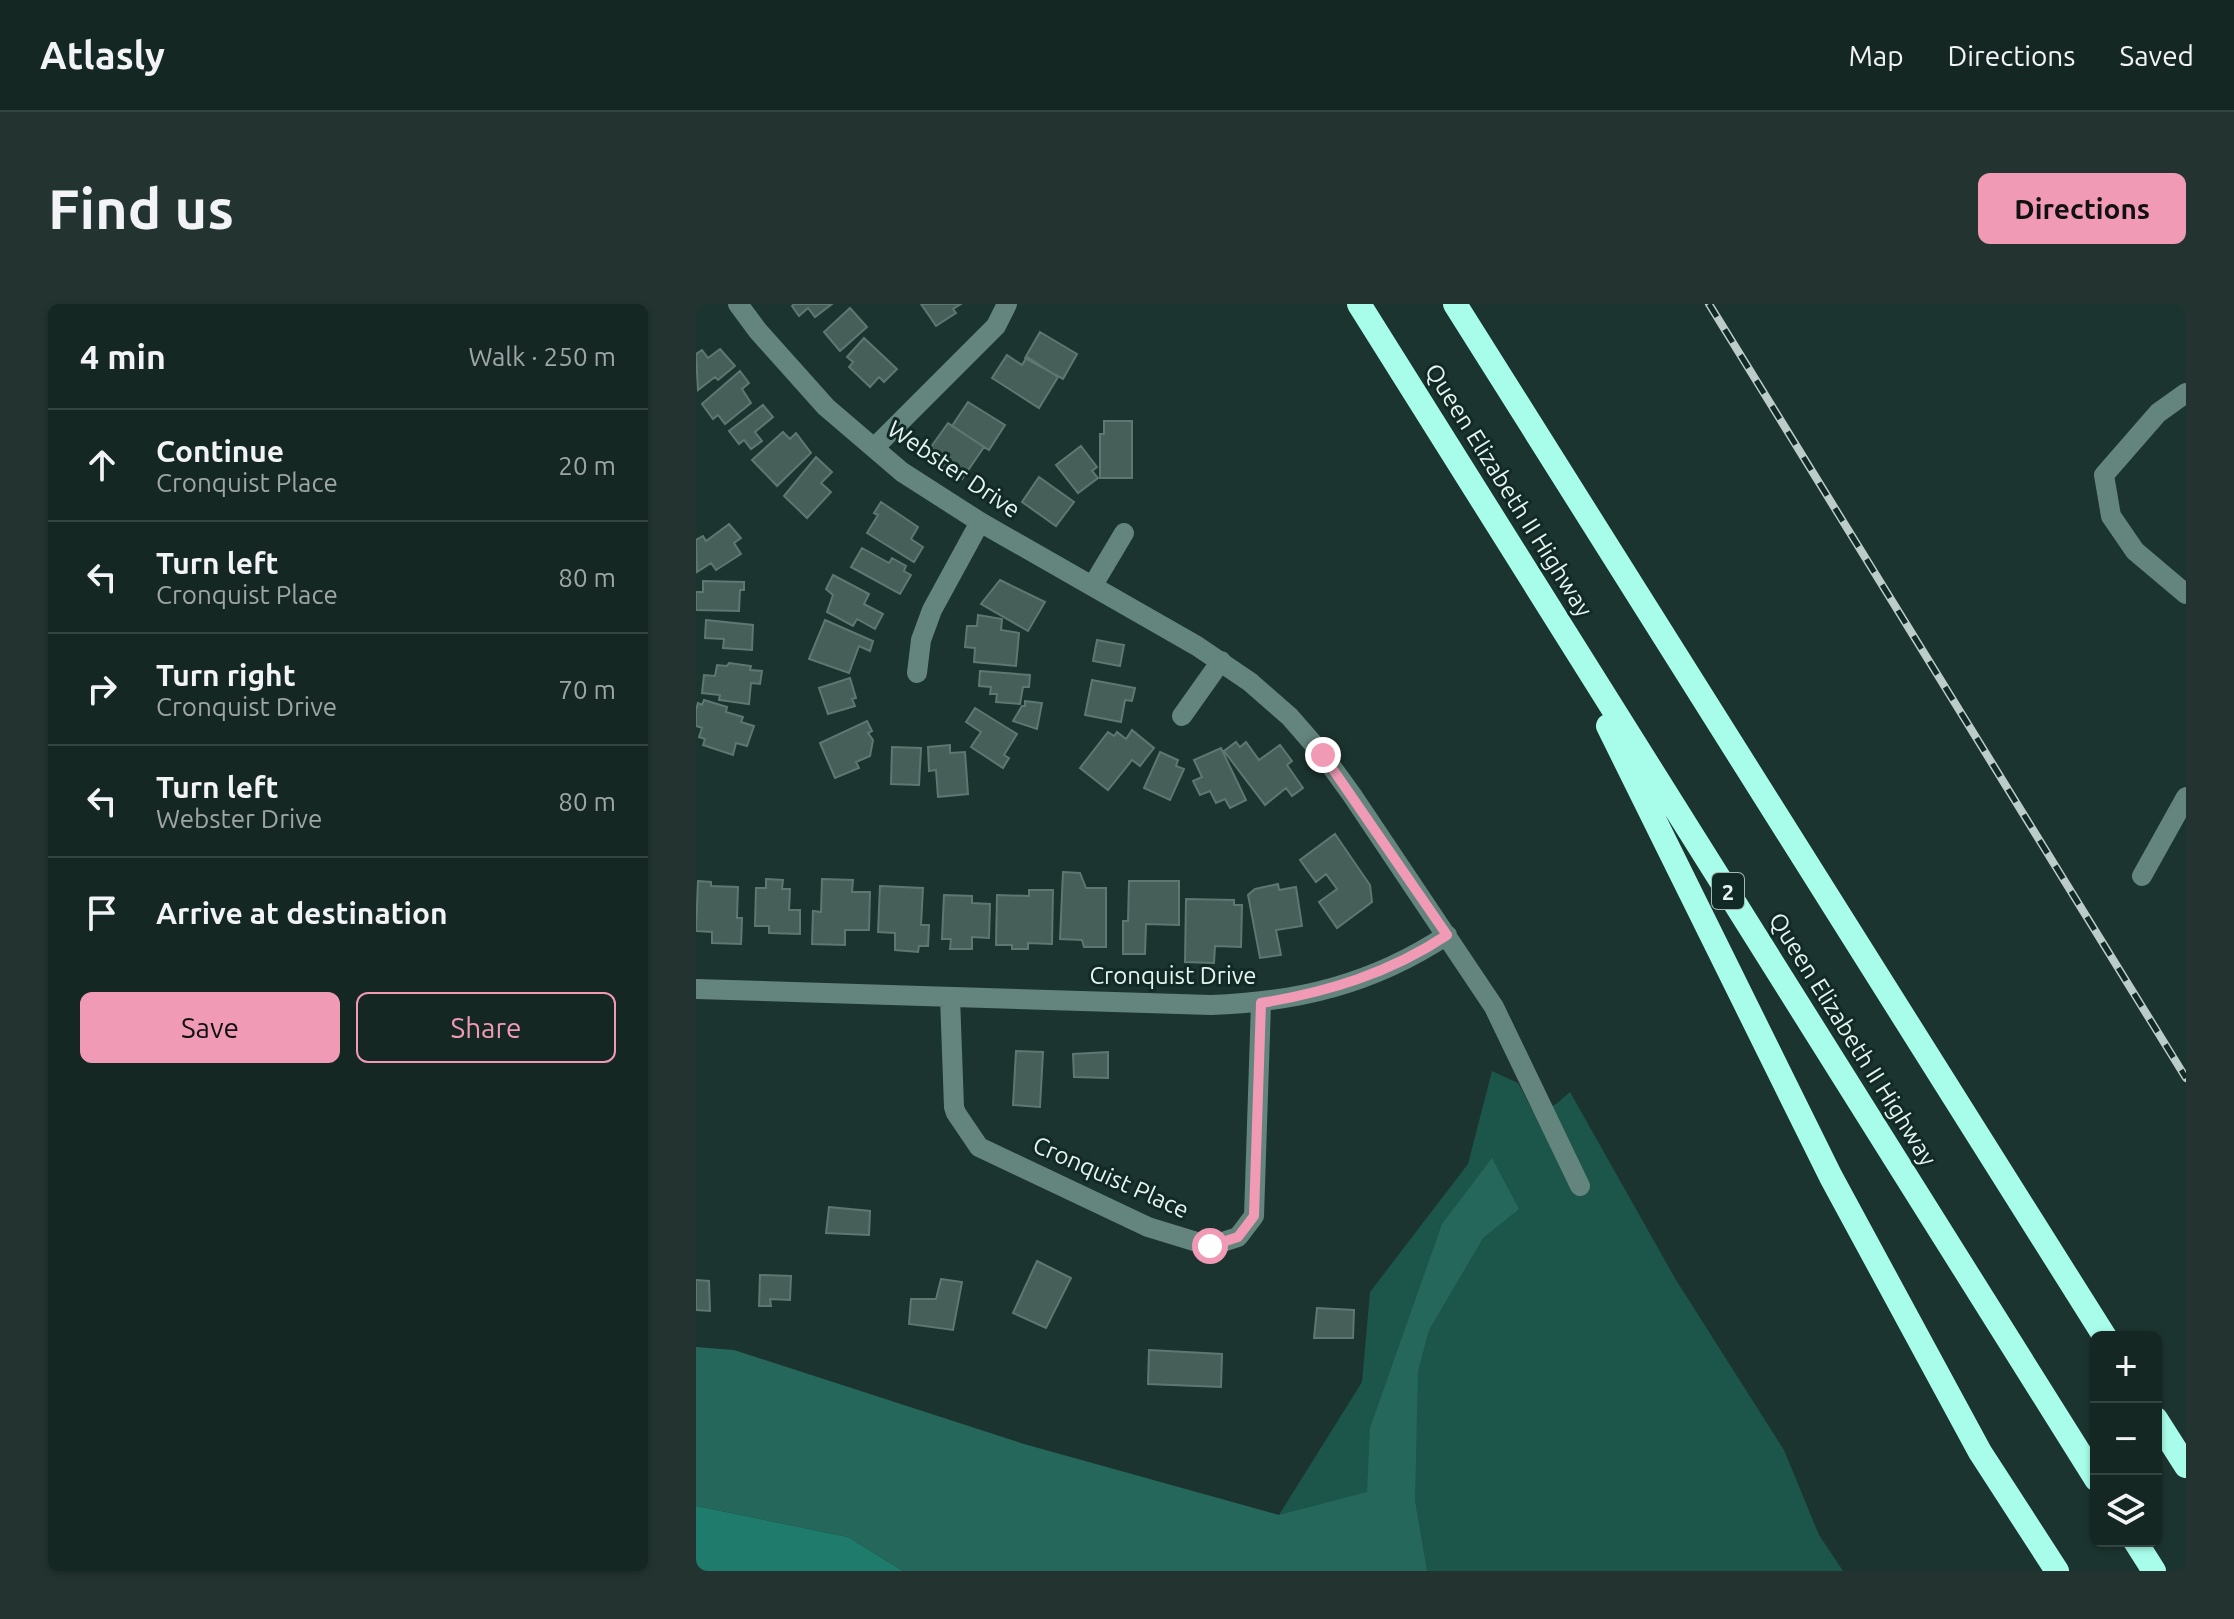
<!DOCTYPE html>
<html lang="en">
<head>
<meta charset="utf-8">
<style>
	body { margin:0; font-family:Ubuntu,sans-serif; background:#223330; color:#f1f3f6 }
	.controls { position:absolute; right:24px; bottom:24px; display:grid; overflow:hidden; border-radius:12px; box-shadow:0 2px 6px #0004 }
	.controls button { width:72px; height:72px; display:grid; place-items:center; padding:0; border:0; border-bottom:2px solid #344441; background:#152723; color:#f1f3f6; font:40px sans-serif }
	.stop { position:absolute; width:24px; height:24px; margin:-18px; border:6px solid #f09ab6; border-radius:50%; background:#fff }
	.stop.end { background:#f09ab6; border-color:#fff; box-shadow:0 2px 8px #0008 }
	.list { margin:0; padding:0; list-style:none }
	h2 { display:flex; justify-content:space-between; align-items:center; height:104px; margin:0; padding:0 32px; font-size:34px }
	h2 small { font-size:26px; font-weight:400; color:#9da5a6 }
	.list li { display:grid; grid-template-columns:52px 1fr auto; gap:24px; align-items:center; box-sizing:border-box; height:112px; padding:0 32px; border-top:2px solid #344441 }
	.list b { display:block; font-size:30px; white-space:nowrap }
	.list p { margin:0; font-size:26px; white-space:nowrap; color:#9da5a6 }
	.list em { font-size:26px; font-style:normal; color:#9da5a6 }
	.actions { display:flex; gap:16px; padding:24px 32px }
	.actions a { flex:1; padding:18px 0; border:2px solid #f09ab6; border-radius:12px; text-align:center; font-size:28px; color:#f09ab6 }
	.actions .main { background:#f09ab6; color:#111 }
	.icon { flex:none; width:44px; height:44px; fill:none; stroke:currentColor; stroke-width:2; stroke-linecap:round; stroke-linejoin:round }
	.map { position:relative; flex:none; width:1490px; height:1267px; overflow:hidden; border-radius:12px }
	header { display:flex; align-items:center; gap:48px; box-sizing:border-box; height:112px; padding:0 40px; background:#152723; border-bottom:2px solid #344441 }
	header strong { font-size:38px }
	nav { display:flex; gap:44px; margin-inline-start:auto; font-size:28px }
	.intro { display:flex; align-items:center; justify-content:space-between; box-sizing:border-box; height:192px; padding:0 48px }
	h1 { margin:0; font-size:56px }
	.button { padding:20px 36px; border-radius:12px; background:#f09ab6; color:#111; font-size:28px; font-weight:700 }
	main { display:flex; gap:48px; padding:0 48px }
	aside { flex:1; background:#152723; border-radius:12px; box-shadow:0 2px 6px #0004 }
	.map>svg:first-child { display:block }
</style>
</head>
<body>
<header>
<strong>Atlasly</strong>
<nav><a>Map</a><a>Directions</a><a>Saved</a></nav>
</header>
<div class="intro"><h1>Find us</h1><a class="button">Directions</a></div>
<main>
<aside>
<h2>4 min<small>Walk · 250 m</small></h2>
<ul class="list">
<li><svg class="icon" aria-label="ahead" viewBox="0 0 24 24"><path d="M12 20V5M6 11l6-6 6 6"/></svg><div><b>Continue</b><p>Cronquist Place</p></div><em>20 m</em></li>
<li><svg class="icon" aria-label="left" viewBox="0 0 24 24"><path d="M17 20v-9H6M10 6l-5 5 5 5"/></svg><div><b>Turn left</b><p>Cronquist Place</p></div><em>80 m</em></li>
<li><svg class="icon" aria-label="right" viewBox="0 0 24 24"><path d="M7 20v-9h11M14 6l5 5-5 5"/></svg><div><b>Turn right</b><p>Cronquist Drive</p></div><em>70 m</em></li>
<li><svg class="icon" aria-label="left" viewBox="0 0 24 24"><path d="M17 20v-9H6M10 6l-5 5 5 5"/></svg><div><b>Turn left</b><p>Webster Drive</p></div><em>80 m</em></li>
<li><svg class="icon" aria-label="arrive" viewBox="0 0 24 24"><path d="M6 21V4h12l-3 4 3 4H6"/></svg><div><b>Arrive at destination</b></div></li>
</ul>
<div class="actions"><a class="main">Save</a><a>Share</a></div>
</aside>
<div class="map">
<svg width="1490" height="1267" viewBox="0 0 1490 1267">
	<rect width="100%" height="100%" fill="#1c342f"/>
	<path fill="#1c554a" d="M 796,767 L 822,779 L 839,811 L 860,800 L 874,788 L 980,976 L 1088,1146 L 1123,1231 L 1147,1267 L 548,1267 L 666,1078 L 674,988 L 772,860 Z"/>
	<path fill="#25675b" d="M 796,854 L 823,905 L 787,934 L 733,1026 L 722,1067 L 719,1197 L 731,1267 L 207,1267 L 152,1233 L 0,1202 L 0,1043 L 38,1046 L 328,1140 L 583,1211 L 671,1188 L 674,1124 L 746,920 Z"/>
	<path fill="#1f7b6b" d="M 0,1202 L 152,1233 L 207,1267 L 0,1267 Z"/>
	<path fill="#465f59" stroke="#5d7771" stroke-width="2" d="M 98,0 L 136,0 L 119,13 L 112,4 L 103,12 L 96,2 Z
		M 225,0 L 265,0 L 257,5 L 260,9 L 240,22 Z
		M 154,4 L 171,23 L 144,47 L 128,28 Z
		M 344,28 L 381,50 L 367,75 L 329,54 Z
		M 168,34 L 201,65 L 188,78 L 183,73 L 174,83 L 153,63 L 157,58 L 151,53 Z
		M 24,45 L 39,62 L 22,76 L 19,73 L 2,86 L 0,50 L 6,46 L 12,54 Z
		M 311,51 L 326,61 L 331,53 L 362,73 L 343,104 L 296,74 Z
		M 44,67 L 53,79 L 46,85 L 55,99 L 29,120 L 22,111 L 17,115 L 6,100 Z
		M 272,98 L 309,121 L 293,146 L 256,122 Z
		M 67,101 L 77,113 L 59,128 L 66,137 L 55,145 L 48,136 L 43,140 L 33,127 Z
		M 408,117 L 436,117 L 436,174 L 404,174 L 404,130 L 408,130 Z
		M 252,119 L 288,143 L 266,175 L 230,150 Z
		M 87,128 L 94,135 L 100,129 L 115,149 L 81,182 L 56,156 Z
		M 385,142 L 401,163 L 396,167 L 402,174 L 382,189 L 360,161 Z
		M 120,153 L 136,168 L 125,179 L 135,188 L 111,214 L 88,192 Z
		M 343,173 L 378,198 L 360,222 L 326,198 Z
		M 185,198 L 222,223 L 215,235 L 227,243 L 218,258 L 171,229 L 182,211 L 178,209 Z
		M 33,220 L 45,234 L 38,239 L 45,250 L 20,266 L 15,259 L 1,268 L 0,236 L 7,232 L 10,237 Z
		M 166,244 L 193,259 L 196,254 L 210,262 L 208,267 L 215,271 L 204,290 L 155,263 Z
		M 137,271 L 173,290 L 168,300 L 187,310 L 179,325 L 161,315 L 157,322 L 131,308 L 137,291 L 130,285 Z
		M 304,276 L 349,298 L 332,327 L 285,300 Z
		M 7,277 L 48,278 L 48,286 L 44,286 L 43,307 L 0,306 L 0,288 L 7,288 Z
		M 282,311 L 306,315 L 305,326 L 323,329 L 320,362 L 278,358 L 279,344 L 269,343 L 271,322 L 281,322 Z
		M 10,316 L 57,321 L 56,346 L 27,344 L 28,335 L 9,334 Z
		M 129,316 L 177,337 L 174,347 L 163,342 L 153,369 L 113,355 Z
		M 401,336 L 428,341 L 424,362 L 397,357 Z
		M 33,359 L 55,362 L 54,366 L 66,367 L 64,380 L 55,379 L 53,400 L 23,396 L 24,391 L 6,389 L 8,371 L 19,372 L 21,361 L 31,362 Z
		M 284,367 L 334,371 L 333,383 L 327,383 L 324,400 L 300,398 L 301,390 L 294,390 L 295,383 L 283,382 Z
		M 154,374 L 160,394 L 156,395 L 159,402 L 132,410 L 123,384 Z
		M 396,376 L 439,384 L 436,397 L 429,396 L 425,418 L 389,411 Z
		M 8,396 L 31,403 L 30,408 L 47,413 L 45,418 L 58,422 L 51,442 L 40,439 L 37,451 L 7,441 L 9,435 L 3,433 L 6,424 L 0,422 L 0,406 L 2,399 L 6,401 Z
		M 329,397 L 346,399 L 341,425 L 317,417 L 326,402 L 329,402 Z
		M 279,404 L 321,430 L 308,451 L 313,454 L 307,464 L 275,443 L 285,428 L 270,418 Z
		M 171,417 L 176,427 L 172,429 L 177,436 L 174,452 L 160,458 L 163,464 L 139,474 L 124,439 Z
		M 436,426 L 458,444 L 444,462 L 436,456 L 412,486 L 384,464 L 412,428 L 418,432 L 421,428 L 430,435 Z
		M 540,438 L 544,443 L 550,438 L 563,456 L 584,441 L 596,457 L 591,461 L 607,484 L 596,492 L 590,484 L 569,501 L 528,447 Z
		M 254,441 L 254,449 L 269,448 L 272,490 L 242,493 L 240,466 L 233,467 L 232,443 Z
		M 196,443 L 225,444 L 223,481 L 195,480 Z
		M 525,444 L 550,496 L 534,504 L 529,495 L 520,499 L 514,487 L 504,491 L 497,477 L 506,473 L 498,456 Z
		M 464,448 L 482,456 L 480,462 L 488,465 L 474,496 L 448,484 Z
		M 639,530 L 674,581 L 676,598 L 641,624 L 623,598 L 641,585 L 630,570 L 620,578 L 604,556 Z
		M 367,568 L 384,569 L 390,584 L 410,584 L 410,643 L 388,643 L 386,636 L 364,635 Z
		M 70,575 L 87,576 L 86,585 L 94,585 L 93,606 L 104,606 L 104,630 L 73,629 L 73,622 L 59,622 L 60,584 L 70,584 Z
		M 126,575 L 157,576 L 156,588 L 174,588 L 173,626 L 149,626 L 149,641 L 116,640 L 117,607 L 125,608 Z
		M 2,577 L 15,578 L 15,582 L 42,583 L 41,614 L 46,614 L 45,640 L 16,639 L 16,628 L 0,627 Z
		M 433,577 L 483,577 L 483,621 L 450,620 L 449,650 L 427,650 L 427,617 L 432,617 Z
		M 582,580 L 583,586 L 600,583 L 606,622 L 580,626 L 585,651 L 564,654 L 552,591 L 559,585 Z
		M 184,582 L 227,584 L 225,621 L 233,621 L 232,642 L 223,642 L 222,648 L 199,646 L 199,629 L 182,628 Z
		M 333,586 L 357,586 L 356,640 L 332,639 L 332,645 L 316,645 L 316,641 L 300,641 L 301,591 L 333,592 Z
		M 248,591 L 276,592 L 276,599 L 294,600 L 293,634 L 276,633 L 276,645 L 254,645 L 255,635 L 246,635 Z
		M 490,595 L 538,596 L 538,601 L 546,601 L 545,643 L 519,642 L 518,659 L 489,658 Z
		M 320,747 L 347,748 L 344,803 L 317,801 Z
		M 412,748 L 412,774 L 378,773 L 377,750 Z
		M 133,903 L 174,907 L 173,931 L 130,929 Z
		M 341,957 L 375,974 L 350,1024 L 317,1009 Z
		M 64,971 L 95,972 L 94,996 L 74,995 L 75,1002 L 63,1002 Z
		M 245,975 L 266,978 L 257,1026 L 213,1020 L 215,995 L 240,995 Z
		M 0,976 L 13,977 L 14,1007 L 0,1006 Z
		M 621,1004 L 658,1006 L 657,1034 L 618,1034 Z
		M 453,1046 L 526,1050 L 525,1083 L 452,1080 Z"/>
	<g fill="none" stroke-linecap="round" stroke-linejoin="round">
		<path stroke="#64857d" stroke-width="20" d="M 42,0 L 62,27 L 130,103 L 206,168 L 284,218 L 501,342 L 554,378 L 594,413 L 627,451 L 656,491 L 798,703 L 884,882
			M 1490,89 L 1462,109 L 1408,171 L 1415,212 L 1439,247 L 1490,290
			M 178,144 L 300,22 L 311,0
			M 397,281 L 428,229
			M 221,369 L 225,336 L 236,306 L 284,218
			M 486,412 L 525,357
			M 1446,572 L 1490,493
			M 0,685 L 515,701 C 602,698 677,680 751,631
			M 254,693 L 258,803 L 260,809 L 283,843 L 452,923 L 514,942 L 542,933 L 558,912 L 565,699"/>
		<path stroke="#a8fdea" stroke-width="24" d="M 663,0 L 1400,1175
			M 759,0 L 1409,1033
			M 912,422 L 1135,873 L 1284,1148 L 1361,1267
			M 1460,1115 L 1490,1162
			M 1439,1237 L 1458,1267"/>
		<defs>
			<path id="rail" d="M 1013,0 L 1490,774"/>
		</defs>
		<use href="#rail" stroke="#bcccc8" stroke-width="8"/>
		<use href="#rail" stroke="#122a25" stroke-width="5" stroke-dasharray="15" stroke-linecap="butt"/>
	</g>
	<g fill="none" stroke-linecap="round" stroke-linejoin="round">
		<path stroke="#f09ab6" stroke-width="10" d="M 514,942 L 542,933 L 558,912 L 565,699 C 632,688 694,669 751,631 L 627,451"/>
	</g>
	<g text-anchor="middle" dominant-baseline="central" stroke-width="6" stroke-linejoin="round" paint-order="stroke">
		<rect fill="#122a25" stroke="#a6b7b3" stroke-width="2" x="1016" y="569" width="32" height="36" rx="6"/>
		<g font-size="22" font-weight="bold" fill="#e6f4f0">
			<text x="1032" y="587">2</text>
		</g>
		<g font-size="24" fill="#e6f4f0" stroke="#122a25">
			<text transform="translate(258 165) rotate(34)">Webster Drive</text>
			<text transform="translate(813 186) rotate(58)">Queen Elizabeth II Highway</text>
			<text x="477" y="671">Cronquist Drive</text>
			<text transform="translate(1157 735) rotate(58)">Queen Elizabeth II Highway</text>
			<text transform="translate(415 873) rotate(24)">Cronquist Place</text>
		</g>
	</g>
</svg>
<div class="controls">
<button>+</button>
<button>−</button>
<button><svg class="icon" aria-label="layers" viewBox="0 0 24 24"><path d="M12 4l9 5-9 5-9-5zM3 14l9 5 9-5"/></svg></button>
</div>
<div class="stop" style="left:514px;top:942px"></div>
<div class="stop end" style="left:627px;top:451px"></div>
</div>
</main>
</body>
</html>
